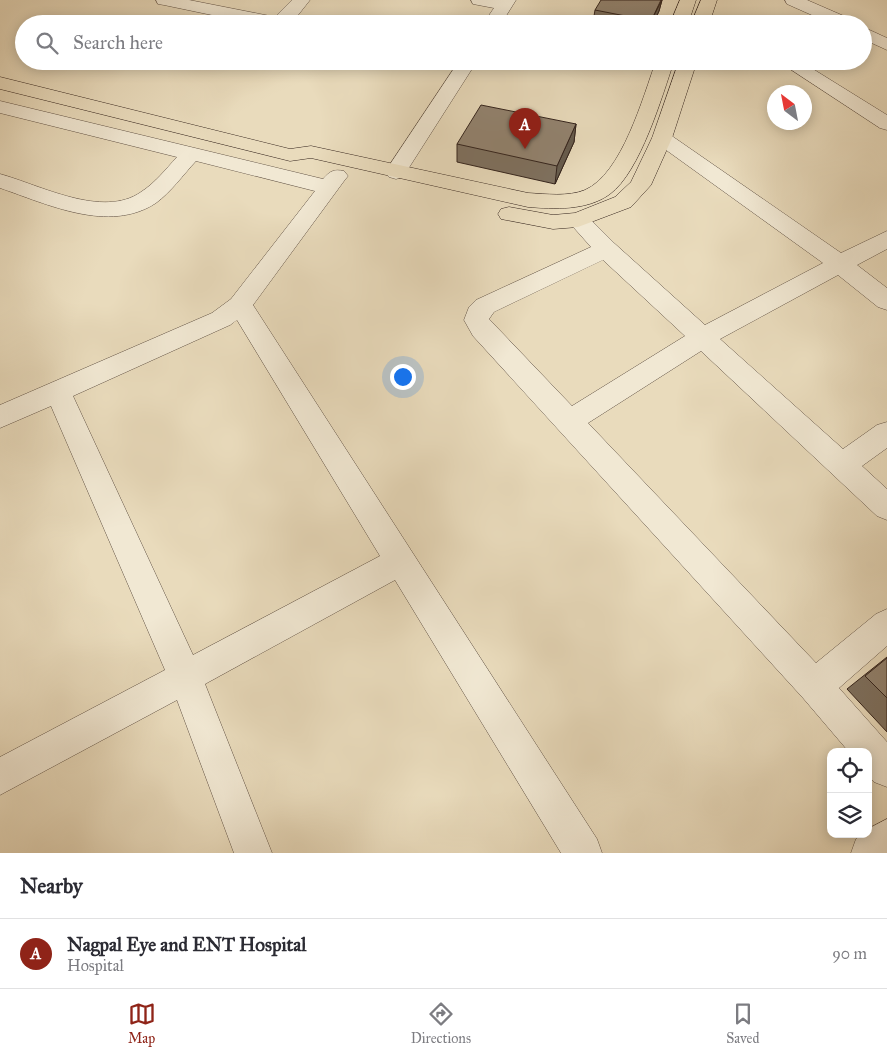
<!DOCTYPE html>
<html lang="en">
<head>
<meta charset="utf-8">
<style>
	body { margin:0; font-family:"IM FELL Great Primer",serif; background:#f2f2f3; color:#2b2b33 }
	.controls { position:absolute; right:15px; bottom:15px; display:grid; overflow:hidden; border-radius:10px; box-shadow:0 2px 12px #0003 }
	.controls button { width:45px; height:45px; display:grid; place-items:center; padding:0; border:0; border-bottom:1px solid #e1e1e2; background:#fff; color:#2b2b33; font:25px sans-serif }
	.compass { position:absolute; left:767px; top:85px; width:45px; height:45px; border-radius:50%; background:#fff; box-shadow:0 2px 12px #0003; rotate:328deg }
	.you { position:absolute; left:402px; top:376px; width:18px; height:18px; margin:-12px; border:4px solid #fff; border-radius:50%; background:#1a73e8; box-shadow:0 0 0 8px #1a73e833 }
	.badge { display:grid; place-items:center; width:32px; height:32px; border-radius:50%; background:#8f2418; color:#fff; font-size:16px; font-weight:700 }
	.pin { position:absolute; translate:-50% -41px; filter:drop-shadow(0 1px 2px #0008) }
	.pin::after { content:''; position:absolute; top:26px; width:18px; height:15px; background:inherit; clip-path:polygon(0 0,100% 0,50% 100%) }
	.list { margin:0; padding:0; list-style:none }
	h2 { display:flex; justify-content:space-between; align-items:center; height:65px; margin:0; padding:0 20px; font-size:21px }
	h2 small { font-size:16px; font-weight:400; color:#7c7c81 }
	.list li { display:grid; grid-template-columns:32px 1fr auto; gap:15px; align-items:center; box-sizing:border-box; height:70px; padding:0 20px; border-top:1px solid #e1e1e2 }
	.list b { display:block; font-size:19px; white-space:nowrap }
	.list p { margin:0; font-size:16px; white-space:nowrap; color:#7c7c81 }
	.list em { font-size:16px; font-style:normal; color:#7c7c81 }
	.icon { flex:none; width:28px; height:28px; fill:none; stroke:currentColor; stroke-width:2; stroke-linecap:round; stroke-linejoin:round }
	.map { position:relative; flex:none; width:887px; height:853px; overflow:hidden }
	.search { position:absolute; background:#fff; box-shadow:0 2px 12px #0003; left:15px; right:15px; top:15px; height:55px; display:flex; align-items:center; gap:12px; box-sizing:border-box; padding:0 18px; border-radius:28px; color:#7c7c81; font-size:19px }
	.sheet { height:135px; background:#fff }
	nav { display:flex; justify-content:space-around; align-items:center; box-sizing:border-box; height:70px; border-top:1px solid #e1e1e2; background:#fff; font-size:14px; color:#7c7c81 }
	nav a { display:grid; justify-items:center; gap:2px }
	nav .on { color:#8f2418 }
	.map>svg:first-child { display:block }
</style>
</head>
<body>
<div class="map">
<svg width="887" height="853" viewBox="0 0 887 853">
	<rect width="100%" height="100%" fill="#e9dbbc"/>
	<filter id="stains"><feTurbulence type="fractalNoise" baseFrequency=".004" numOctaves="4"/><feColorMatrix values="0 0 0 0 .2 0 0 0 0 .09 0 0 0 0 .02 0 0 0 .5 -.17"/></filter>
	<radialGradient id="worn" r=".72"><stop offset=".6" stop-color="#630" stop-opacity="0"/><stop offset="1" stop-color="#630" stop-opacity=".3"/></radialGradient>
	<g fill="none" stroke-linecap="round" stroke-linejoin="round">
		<defs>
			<path id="minor" d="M 156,0 L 189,0 L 275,17 L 292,0 L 310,0 L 291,24 L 255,24 L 164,5 L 158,4 Z
				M 471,0 L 516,0 L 501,24 L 483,24 L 494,8 L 473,4 Z
				M 785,0 L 807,0 L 853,20 L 856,24 L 832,24 L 787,4 Z
				M 863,27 L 887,38 L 887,50 L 863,39 Z
				M 459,61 L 477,61 L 403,177 L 396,179 L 389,177 L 385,172 Z
				M 778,61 L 800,61 L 887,115 L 887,130 L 880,128 Z
				M 0,101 L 323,179 C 330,171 334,169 344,171 L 348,176 L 344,181 L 253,305 L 597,839 L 602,853 L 561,853 L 395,580 L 205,684 L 272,853 L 234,853 L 177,700 L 0,795 L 0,757 L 165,670 L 51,406 L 0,428 L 0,405 L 212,313 L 231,299 L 315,191 L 196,161 C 183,175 171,192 156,203 C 109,234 47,204 0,188 L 0,174 C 40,185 103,219 141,192 C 155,183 166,169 177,157 L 0,113 ZM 237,320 L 380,556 L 193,655 L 73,396 L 230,325 Z
				M 662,132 L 669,134 L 841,253 L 887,231 L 887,249 L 857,265 L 887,288 L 887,310 L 878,307 L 838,275 L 720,339 L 843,449 L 877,425 L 887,422 L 887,448 L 862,466 L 887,489 L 887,520 L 877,516 L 701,351 L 588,423 L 816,663 L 876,614 L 887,609 L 887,646 L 839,688 L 887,742 L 887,787 L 874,782 L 868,775 L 868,752 L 849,752 L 803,698 L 473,336 L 464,320 L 469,307 L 476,300 L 591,247 L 567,220 L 570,215 L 578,213 L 586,215 L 614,243 L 705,325 L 823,263 L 655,142 L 652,138 L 655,134 ZM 603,260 L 685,336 L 572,406 L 489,319 L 494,312 Z
				M 887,819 L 887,853 L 851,853 L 856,839 L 862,834 L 868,834 L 868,829 Z"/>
			<path id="major" d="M 680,0 L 696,0 L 688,24 L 670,24 Z
				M 701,0 L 717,0 L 709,24 L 691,24 Z
				M 656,61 L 674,61 C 662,97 640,172 610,194 C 587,211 554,209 528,207 L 311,158 L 290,161 L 0,89 L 0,77 L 290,149 L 311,146 L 528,193 C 546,194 568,197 585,190 C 622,174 643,97 656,61 Z
				M 679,61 L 697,61 L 672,138 L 651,185 L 631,207 L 578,227 L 553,229 L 501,219 L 498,214 L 501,209 L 509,207 L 553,215 L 575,213 L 615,197 L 631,182 L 652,138 Z"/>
		</defs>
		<use href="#minor" stroke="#615245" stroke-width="1"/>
		<use href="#major" stroke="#34241d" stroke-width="1"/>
		<use href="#minor" fill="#f1e8d3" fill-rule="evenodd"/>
		<use href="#major" fill="#e9dbbc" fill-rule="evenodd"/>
	</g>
	<path fill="#7e7160" stroke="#34241d" d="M 662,0 L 659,11 L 653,24 L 603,24 L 593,22 L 595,10 Z
		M 576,124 L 574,142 L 555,184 L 457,162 L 457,144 Z
		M 887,657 L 887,732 L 847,689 Z"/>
	<path fill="#665c4e" stroke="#34241d" d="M 662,0 L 659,11 L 653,24 L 650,24 L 651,21 Z
		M 576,124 L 574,142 L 555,184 L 557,166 Z"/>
	<path fill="#928370" stroke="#34241d" d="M 601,0 L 661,0 L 651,21 L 595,10 Z
		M 481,105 L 576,124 L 557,166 L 457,144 Z
		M 887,658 L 887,698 L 865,676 Z"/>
	<rect width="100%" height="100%" filter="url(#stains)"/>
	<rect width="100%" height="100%" fill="url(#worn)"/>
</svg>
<div class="controls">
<button><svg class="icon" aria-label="locate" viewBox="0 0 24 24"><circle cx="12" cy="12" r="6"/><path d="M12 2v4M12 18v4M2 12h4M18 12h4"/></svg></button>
<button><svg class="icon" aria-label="layers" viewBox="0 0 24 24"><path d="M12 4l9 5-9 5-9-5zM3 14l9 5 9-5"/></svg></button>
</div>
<svg class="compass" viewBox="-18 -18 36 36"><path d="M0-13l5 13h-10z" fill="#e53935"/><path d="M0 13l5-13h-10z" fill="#7c7c81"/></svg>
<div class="you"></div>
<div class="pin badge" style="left:525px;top:149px">A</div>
<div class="search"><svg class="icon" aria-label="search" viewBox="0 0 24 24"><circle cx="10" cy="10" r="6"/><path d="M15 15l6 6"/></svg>Search here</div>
</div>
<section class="sheet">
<h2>Nearby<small></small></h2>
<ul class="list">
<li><span class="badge">A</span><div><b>Nagpal Eye and ENT Hospital</b><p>Hospital</p></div><em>90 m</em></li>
</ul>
</section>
<nav>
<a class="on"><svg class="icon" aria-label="map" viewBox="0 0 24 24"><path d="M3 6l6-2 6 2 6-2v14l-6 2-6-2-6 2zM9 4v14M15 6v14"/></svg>Map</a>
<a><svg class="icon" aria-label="directions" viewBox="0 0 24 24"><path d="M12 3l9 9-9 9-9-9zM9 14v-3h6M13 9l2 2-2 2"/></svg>Directions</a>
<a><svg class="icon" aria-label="saved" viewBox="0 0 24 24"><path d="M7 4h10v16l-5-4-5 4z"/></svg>Saved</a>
</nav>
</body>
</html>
